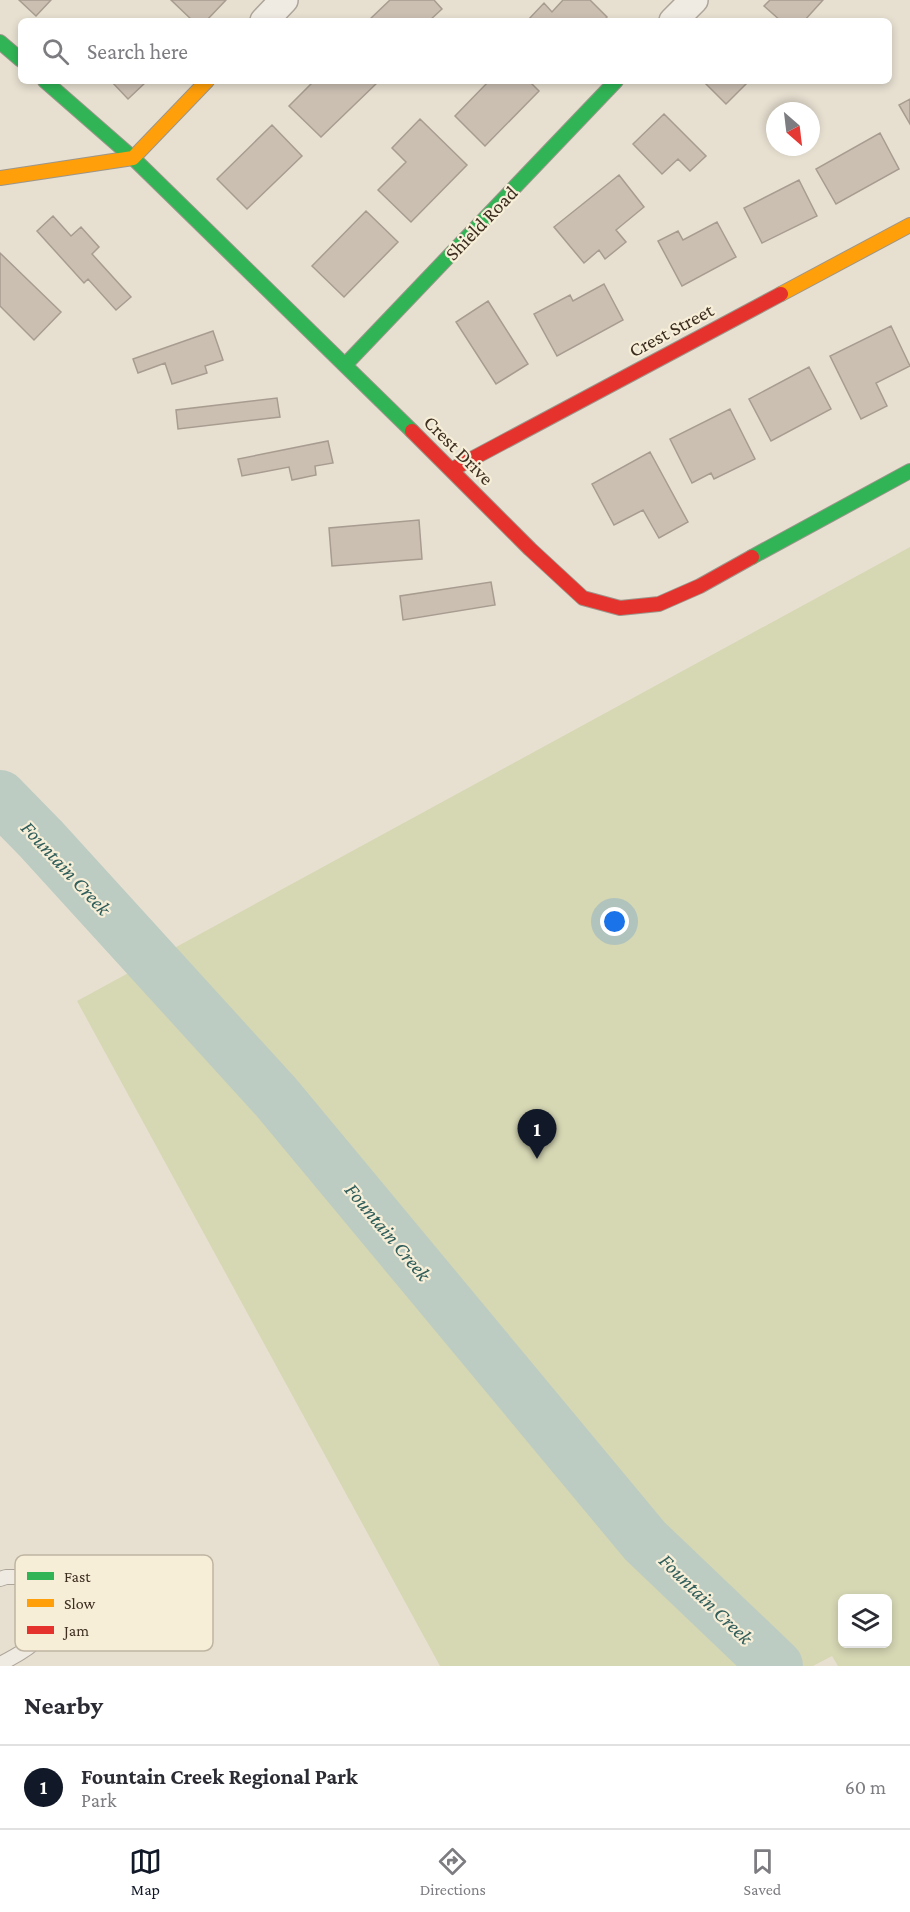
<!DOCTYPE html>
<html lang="en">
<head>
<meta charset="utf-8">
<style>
	body { margin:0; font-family:"Crimson Pro",serif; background:#f7f7f7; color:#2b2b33 }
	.controls { position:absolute; right:18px; bottom:18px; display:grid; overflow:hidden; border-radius:9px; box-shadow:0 3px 9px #0003 }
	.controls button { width:54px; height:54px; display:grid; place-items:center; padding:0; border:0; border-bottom:2px solid #e1e1e2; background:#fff; color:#2b2b33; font:30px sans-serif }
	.compass { position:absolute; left:766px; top:102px; width:54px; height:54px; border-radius:50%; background:#fff; box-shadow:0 3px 9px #0003; rotate:152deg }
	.you { position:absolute; left:615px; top:922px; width:21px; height:21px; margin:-15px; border:4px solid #fff; border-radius:50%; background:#1a73e8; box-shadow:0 0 0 9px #1a73e833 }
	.badge { display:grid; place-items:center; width:39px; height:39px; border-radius:50%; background:#111827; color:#fff; font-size:20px; font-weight:700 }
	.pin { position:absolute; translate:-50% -50px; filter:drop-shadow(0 2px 3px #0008) }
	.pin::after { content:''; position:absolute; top:32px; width:21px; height:18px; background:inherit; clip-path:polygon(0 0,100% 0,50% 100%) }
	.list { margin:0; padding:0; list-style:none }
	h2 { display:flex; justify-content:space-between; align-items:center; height:78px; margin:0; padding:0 24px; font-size:26px }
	h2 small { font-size:20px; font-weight:400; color:#7c7c81 }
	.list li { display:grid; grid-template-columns:39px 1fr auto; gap:18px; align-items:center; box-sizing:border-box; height:84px; padding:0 24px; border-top:2px solid #e1e1e2 }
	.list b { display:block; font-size:22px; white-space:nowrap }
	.list p { margin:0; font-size:20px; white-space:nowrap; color:#7c7c81 }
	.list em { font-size:20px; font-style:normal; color:#7c7c81 }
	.icon { flex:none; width:33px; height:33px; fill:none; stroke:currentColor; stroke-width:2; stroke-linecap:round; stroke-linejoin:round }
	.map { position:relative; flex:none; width:910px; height:1666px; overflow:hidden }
	.search { position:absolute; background:#fff; box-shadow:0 3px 9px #0003; left:18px; right:18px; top:18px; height:66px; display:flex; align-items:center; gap:15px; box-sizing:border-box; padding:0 21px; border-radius:9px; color:#7c7c81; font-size:22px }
	.sheet { height:162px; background:#fff }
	nav { display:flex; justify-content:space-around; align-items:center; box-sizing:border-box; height:84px; border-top:2px solid #e1e1e2; background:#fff; font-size:16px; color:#7c7c81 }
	nav a { display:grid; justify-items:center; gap:3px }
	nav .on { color:#111827 }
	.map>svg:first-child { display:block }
</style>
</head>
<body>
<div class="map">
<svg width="910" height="1666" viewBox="0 0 910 1666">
	<rect width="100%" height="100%" fill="#e7e0d1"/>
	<path fill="#d6d7b3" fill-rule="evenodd" d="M 910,547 L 910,1666 L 838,1666 L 832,1656 L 813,1666 L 440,1666 L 77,1001 ZM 842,1598 L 888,1598 L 888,1644 L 842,1644 Z"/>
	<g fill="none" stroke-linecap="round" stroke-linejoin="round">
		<path stroke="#bcccc2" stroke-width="54" d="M 0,797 L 41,839 L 276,1097 L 645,1541 L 776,1666"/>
	</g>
	<path fill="#cbbfb2" stroke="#a89c90" stroke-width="1.5" d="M 19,0 L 51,0 L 36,16 Z
		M 171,0 L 226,0 L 206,21 L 193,21 Z
		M 390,0 L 434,0 L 442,9 L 429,21 L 368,21 Z
		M 563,0 L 590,0 L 607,17 L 603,21 L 527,21 L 544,3 L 552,12 Z
		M 770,0 L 823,0 L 804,21 L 781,21 L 764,6 Z
		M 111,81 L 147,81 L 128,99 Z
		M 314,81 L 379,81 L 321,137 L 289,106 Z
		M 489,81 L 529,81 L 539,91 L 485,146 L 455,116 Z
		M 703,81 L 749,81 L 726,104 Z
		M 910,99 L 910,124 L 899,105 Z
		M 664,114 L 706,156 L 690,171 L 678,159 L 662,174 L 633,144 Z
		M 420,119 L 467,165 L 411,222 L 378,190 L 406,162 L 392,148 Z
		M 272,125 L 302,156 L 247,209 L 217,179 Z
		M 880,133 L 899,169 L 836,204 L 816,169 Z
		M 619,175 L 644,207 L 616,230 L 626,242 L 605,259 L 599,250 L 584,263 L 554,227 Z
		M 799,180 L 817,216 L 762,243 L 744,208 Z
		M 366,211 L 398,242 L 344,297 L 312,266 Z
		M 53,216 L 71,236 L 81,227 L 99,247 L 92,254 L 131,297 L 116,310 L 88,279 L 84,283 L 37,231 Z
		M 717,222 L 736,257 L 682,286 L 658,241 L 678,231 L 683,240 Z
		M 0,253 L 61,312 L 34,340 L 0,306 Z
		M 604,284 L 623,320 L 557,356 L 534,314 L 570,295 L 573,301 Z
		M 488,301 L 528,364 L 496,384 L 456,322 Z
		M 891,326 L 910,366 L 876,383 L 887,406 L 861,419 L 830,356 Z
		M 213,331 L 223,360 L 205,366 L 207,373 L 172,384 L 165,363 L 138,373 L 133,359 Z
		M 809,367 L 831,409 L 771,441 L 749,399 Z
		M 277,398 L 280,417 L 178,429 L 176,410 Z
		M 730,409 L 755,459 L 714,479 L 711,473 L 692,483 L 670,439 Z
		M 328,441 L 333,463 L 315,466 L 316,475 L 292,480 L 289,467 L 242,476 L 238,459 Z
		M 650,452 L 688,522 L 659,538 L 643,510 L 614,525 L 592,484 Z
		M 419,520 L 422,559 L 332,566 L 329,528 Z
		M 491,582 L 495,605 L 403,620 L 400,596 Z"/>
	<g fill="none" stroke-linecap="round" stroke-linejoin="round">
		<defs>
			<path id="lane" d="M 0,1579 L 6,1577 L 27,1577 C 33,1582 41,1587 44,1594 C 63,1631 28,1650 0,1664"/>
			<path id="street" d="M 264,21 L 284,0
				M 673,21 L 694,0"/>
			<path id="fast" d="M 0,42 L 21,60
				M 45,81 L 133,158 L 412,431
				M 346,364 L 616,81
				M 752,557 L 910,471"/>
			<path id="slow" d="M 0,178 L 133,158 L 207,81
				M 781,294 L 910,225"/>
			<path id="jam" d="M 412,431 L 530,549 L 583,598 L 620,608 L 659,604 L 700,586 L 752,557
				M 451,470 L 781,294"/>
		</defs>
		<use href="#lane" stroke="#ada599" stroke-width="16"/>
		<use href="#street" stroke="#ada599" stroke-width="30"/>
		<use href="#fast" stroke="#9c958a" stroke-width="16"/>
		<use href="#slow" stroke="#9c958a" stroke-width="16"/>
		<use href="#jam" stroke="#9c958a" stroke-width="16"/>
		<use href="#lane" stroke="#efebe3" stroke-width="14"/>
		<use href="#street" stroke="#efebe3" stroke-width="27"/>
		<use href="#fast" stroke="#30b455" stroke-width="14"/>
		<use href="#slow" stroke="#ff9f0a" stroke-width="14"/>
		<use href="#jam" stroke="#e5322d" stroke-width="14"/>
	</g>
	<g text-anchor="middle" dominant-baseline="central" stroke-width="4.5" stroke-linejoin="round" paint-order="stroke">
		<g font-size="20" fill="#3d2e20" stroke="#f7eed8">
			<text transform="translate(481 223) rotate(-46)">Shield Road</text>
			<text transform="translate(671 330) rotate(-28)">Crest Street</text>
			<text transform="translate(459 450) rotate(45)">Crest Drive</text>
		</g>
		<g font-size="21" font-style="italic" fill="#2f5d5a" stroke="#f7eed8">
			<text transform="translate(66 868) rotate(47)">Fountain Creek</text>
			<text transform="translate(388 1232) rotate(50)">Fountain Creek</text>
			<text transform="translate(706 1599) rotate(44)">Fountain Creek</text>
		</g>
	</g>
	<rect x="15" y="1555" width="198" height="96" rx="9" fill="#f7eed8" stroke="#bfb4a1" stroke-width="1.5"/>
	<rect x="27" y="1572" width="27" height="8" fill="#30b455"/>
	<rect x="27" y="1599" width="27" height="8" fill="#ff9f0a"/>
	<rect x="27" y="1626" width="27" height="8" fill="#e5322d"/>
	<g font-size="16" fill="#3d2e20">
		<text x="64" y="1582">Fast</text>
		<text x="64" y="1609">Slow</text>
		<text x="64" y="1636">Jam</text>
	</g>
</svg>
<div class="controls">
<button><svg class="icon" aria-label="layers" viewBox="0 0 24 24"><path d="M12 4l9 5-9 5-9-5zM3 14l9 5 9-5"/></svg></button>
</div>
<svg class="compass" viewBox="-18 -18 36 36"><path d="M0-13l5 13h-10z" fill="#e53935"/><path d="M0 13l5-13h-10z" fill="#7c7c81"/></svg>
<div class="you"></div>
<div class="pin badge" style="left:537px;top:1159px">1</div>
<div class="search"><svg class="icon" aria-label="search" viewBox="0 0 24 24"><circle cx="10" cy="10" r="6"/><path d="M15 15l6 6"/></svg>Search here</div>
</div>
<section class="sheet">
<h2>Nearby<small></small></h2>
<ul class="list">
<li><span class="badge">1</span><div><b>Fountain Creek Regional Park</b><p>Park</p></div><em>60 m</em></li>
</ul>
</section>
<nav>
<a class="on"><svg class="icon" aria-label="map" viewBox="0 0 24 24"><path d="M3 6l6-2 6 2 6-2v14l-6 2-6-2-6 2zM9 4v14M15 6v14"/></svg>Map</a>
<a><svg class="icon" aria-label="directions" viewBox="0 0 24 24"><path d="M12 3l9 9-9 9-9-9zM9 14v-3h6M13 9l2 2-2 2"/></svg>Directions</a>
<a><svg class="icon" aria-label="saved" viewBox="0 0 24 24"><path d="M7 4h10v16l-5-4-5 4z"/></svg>Saved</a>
</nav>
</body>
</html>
